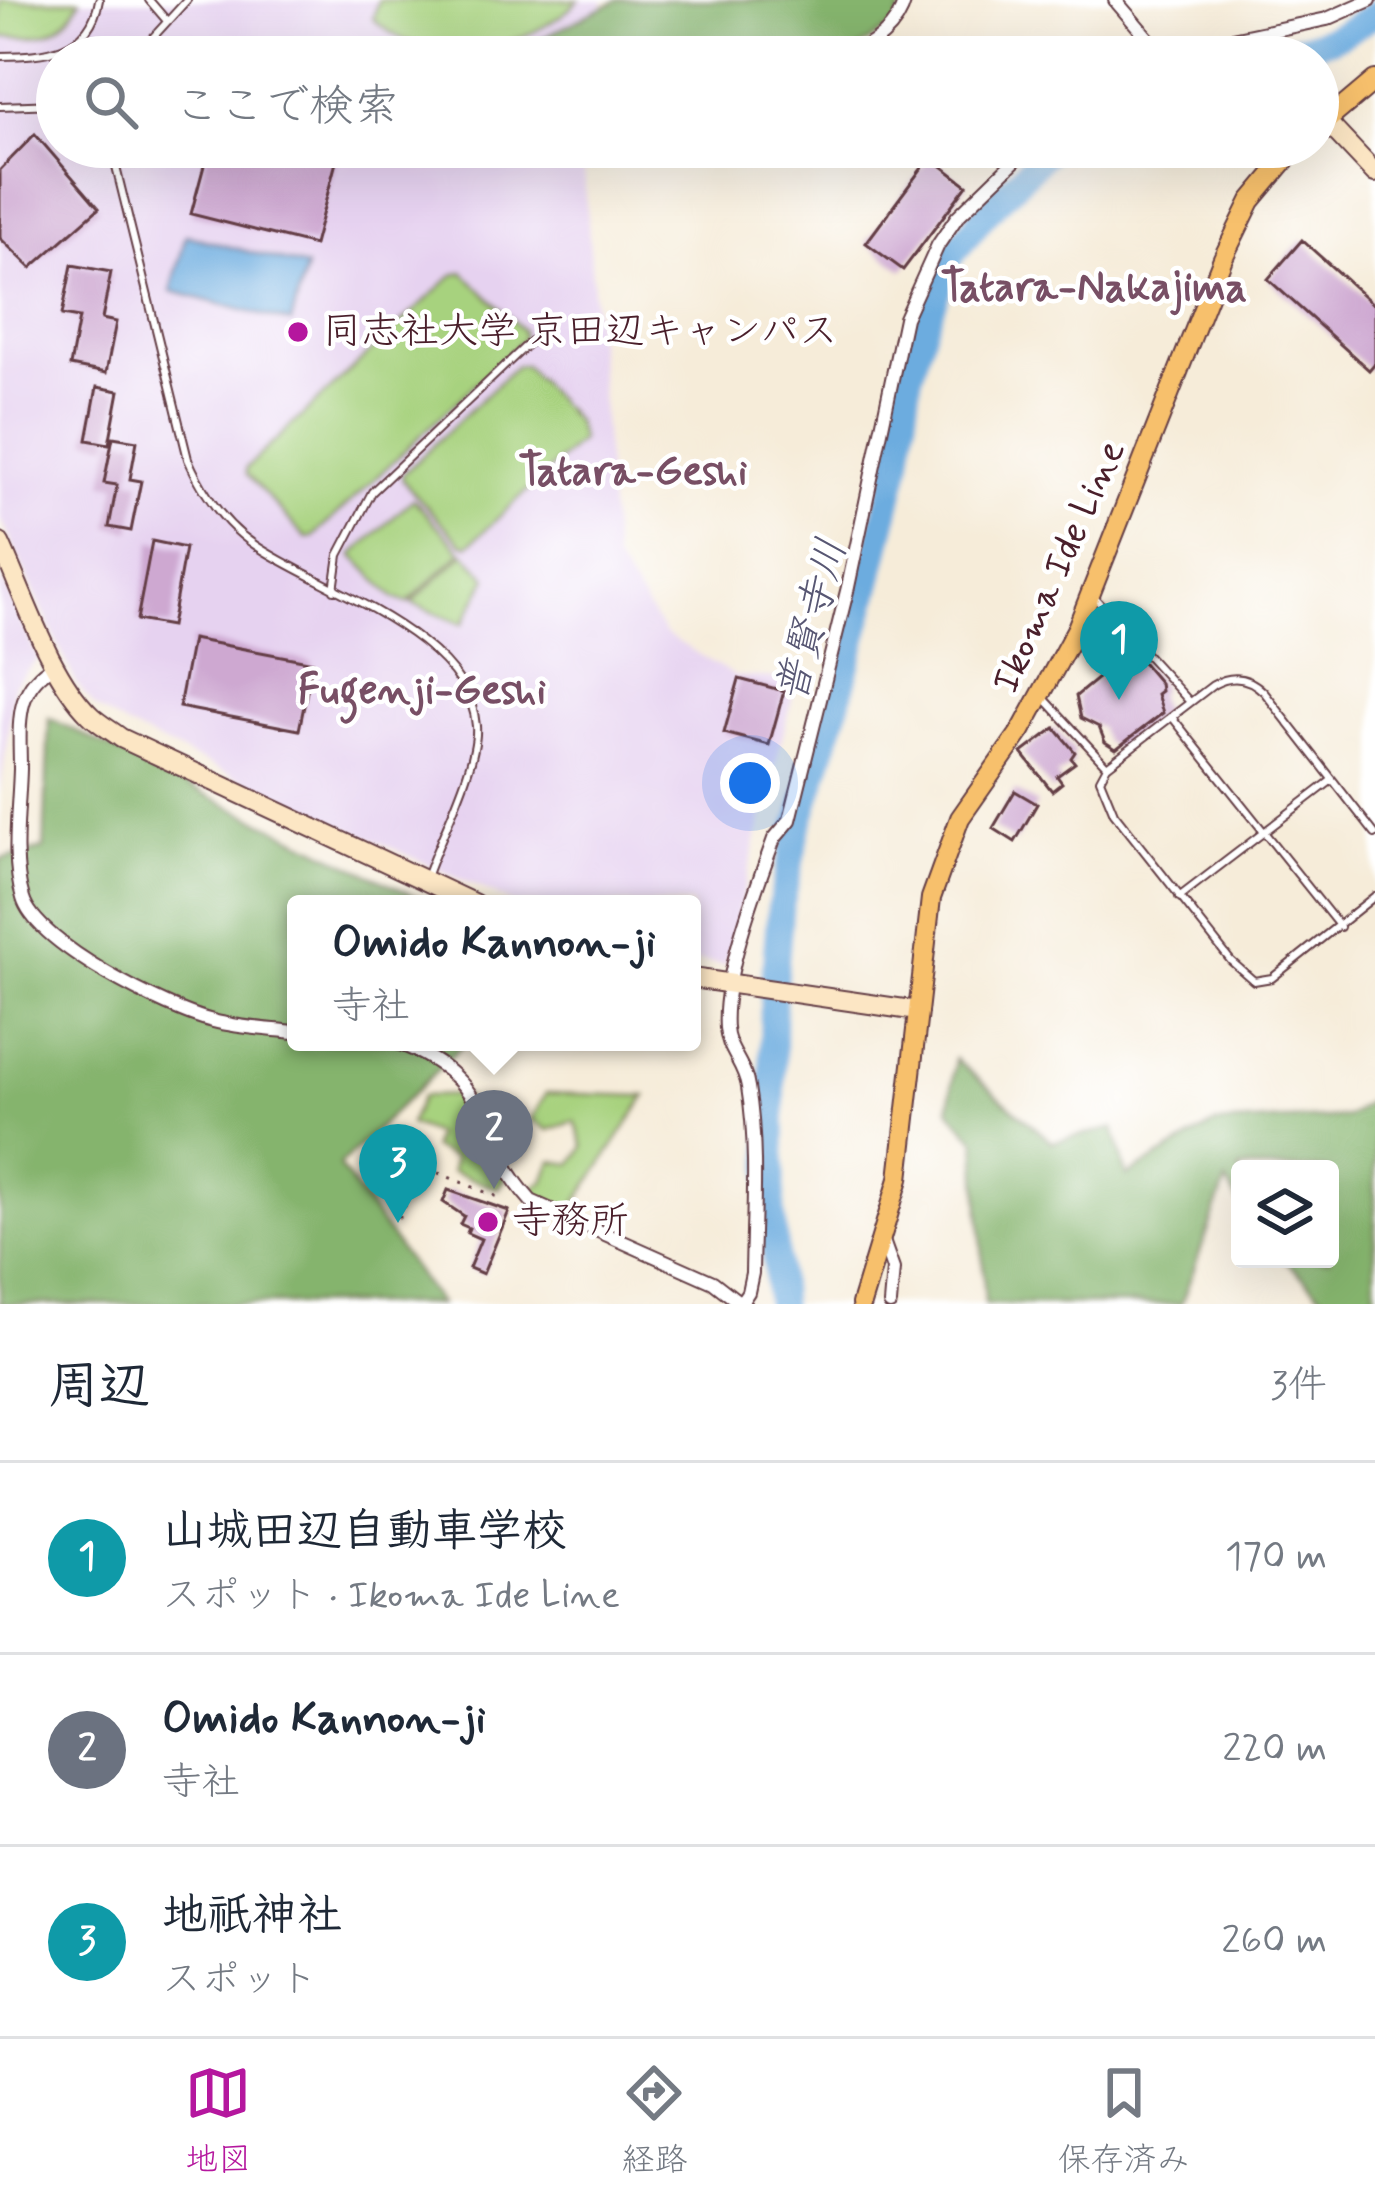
<!DOCTYPE html>
<html lang="ja">
<head>
<meta charset="utf-8">
<style>
	body { margin:0; font-family:Mynerve,"Klee One",sans-serif; background:#f2f2f3; color:#1f2937 }
	.controls { position:absolute; right:36px; bottom:36px; display:grid; overflow:hidden; border-radius:12px; box-shadow:0 12px 48px #0002 }
	.controls button { width:108px; height:108px; display:grid; place-items:center; padding:0; border:0; border-bottom:3px solid #e0e1e3; background:#fff; color:#1f2937; font:60px sans-serif }
	.you { position:absolute; left:750px; top:783px; width:42px; height:42px; margin:-30px; border:9px solid #fff; border-radius:50%; background:#1a73e8; box-shadow:0 0 0 18px #1a73e833 }
	.badge { display:grid; place-items:center; width:78px; height:78px; border-radius:50%; background:#b5179e; color:#fff; font-size:39px; font-weight:700 }
	.pin { position:absolute; translate:-50% -99px; filter:drop-shadow(0 3px 6px #0008) }
	.pin::after { content:''; position:absolute; top:63px; width:42px; height:36px; background:inherit; clip-path:polygon(0 0,100% 0,50% 100%) }
	.popup { position:absolute; left:287px; top:895px; width:414px; height:156px; box-sizing:border-box; display:grid; place-content:center; border-radius:12px; background:#fff; filter:drop-shadow(0 3px 9px #0005); font-size:39px; white-space:nowrap; color:#747a83 }
	.popup b { font-size:45px; color:#1f2937 }
	.popup::after { content:''; position:absolute; left:50%; top:100%; margin-left:-24px; border:24px solid transparent; border-top-color:#fff }
	.list { margin:0; padding:0; list-style:none }
	h2 { display:flex; justify-content:space-between; align-items:center; height:156px; margin:0; padding:0 48px; font-size:51px }
	h2 small { font-size:39px; font-weight:400; color:#747a83 }
	.list li { display:grid; grid-template-columns:78px 1fr auto; gap:36px; align-items:center; box-sizing:border-box; height:192px; padding:0 48px; border-top:3px solid #e0e1e3 }
	.list b { display:block; font-size:45px; white-space:nowrap }
	.list p { margin:0; font-size:39px; white-space:nowrap; color:#747a83 }
	.list em { font-size:39px; font-style:normal; color:#747a83 }
	.icon { flex:none; width:66px; height:66px; fill:none; stroke:currentColor; stroke-width:2; stroke-linecap:round; stroke-linejoin:round }
	.map { position:relative; flex:none; width:1375px; height:1304px; overflow:hidden }
	.search { position:absolute; background:#fff; box-shadow:0 12px 48px #0002; left:36px; right:36px; top:36px; height:132px; display:flex; align-items:center; gap:30px; box-sizing:border-box; padding:0 42px; border-radius:66px; color:#747a83; font-size:45px }
	.sheet { height:732px; background:#fff }
	nav { display:flex; justify-content:space-around; align-items:center; box-sizing:border-box; height:168px; border-top:3px solid #e0e1e3; background:#fff; font-size:33px; color:#747a83 }
	nav a { display:grid; justify-items:center; gap:6px }
	nav .on { color:#b5179e }
	.map>svg:first-child { display:block }
</style>
</head>
<body>
<div class="map">
<svg width="1375" height="1304" viewBox="0 0 1375 1304">
	<rect width="100%" height="100%" fill="#fff"/>
	<filter id="ink" filterUnits="userSpaceOnUse"><feTurbulence type="fractalNoise" baseFrequency=".00833" numOctaves="2"/><feDisplacementMap in="SourceGraphic" scale="24" xChannelSelector="R" yChannelSelector="G"/><feConvolveMatrix kernelMatrix="1 2 1 2 8 2 1 2 1" color-interpolation-filters="sRGB"/></filter>
	<filter id="wash" filterUnits="userSpaceOnUse"><feTurbulence type="fractalNoise" baseFrequency=".004" numOctaves="4" result="noise"/><feDisplacementMap in="SourceGraphic" scale="48" xChannelSelector="R" yChannelSelector="G"/><feGaussianBlur stdDeviation="2.7" result="paint"/><feColorMatrix in="noise" values="0 0 0 0 0 0 0 0 0 0 0 0 0 0 0 0 0 1.4 0 .05"/><feComposite in="paint" operator="in"/></filter>
	<g filter="url(#wash)">
		<rect width="100%" height="100%" fill="#f6ecd9"/>
		<path fill="#e6d2f0" d="M 0,0 L 604,0 L 585,57 L 57,57 L 57,147 L 582,147 L 614,559 L 665,634 L 735,676 L 797,679 L 725,965 L 692,960 L 692,904 L 515,904 L 129,728 L 96,708 L 76,683 L 0,517 Z
			M 0,575 L 38,659 L 14,684 L 0,795 Z"/>
		<path fill="#a7d27e" stroke="#787854" stroke-width="3" d="M 0,0 L 80,0 C 63,37 37,38 0,37 Z
			M 378,0 L 579,0 C 530,50 429,73 373,19 Z
			M 463,272 L 522,330 L 523,339 L 313,537 L 306,538 L 246,474 L 246,468 L 453,275 Z
			M 524,365 L 575,421 L 581,440 L 469,545 L 462,544 L 403,481 L 402,475 L 516,366 Z
			M 413,499 L 462,552 L 407,603 L 394,598 L 353,555 Z
			M 465,553 L 488,578 L 463,624 L 411,603 Z
			M 546,1093 L 646,1096 L 572,1210 L 530,1196 L 537,1185 L 544,1182 L 552,1161 L 572,1164 L 584,1147 L 575,1121 L 549,1130 L 531,1120 Z
			M 464,1095 L 505,1179 L 497,1188 L 451,1171 L 454,1158 L 432,1148 L 435,1134 L 409,1124 L 422,1096 Z"/>
		<path fill="#85b46d" stroke="#686a4c" stroke-width="3" d="M 618,0 L 905,0 L 896,24 L 846,57 L 504,57 Z
			M 49,718 L 431,904 L 296,904 L 296,1042 L 466,1042 L 339,1166 L 439,1304 L 0,1304 L 0,859 L 44,849 Z
			M 955,1059 L 1052,1142 L 1114,1128 L 1127,1176 L 1215,1124 L 1347,1117 L 1375,1097 L 1375,1304 L 1331,1304 L 1284,1259 L 1330,1259 L 1330,1169 L 1240,1169 L 1240,1205 L 1226,1182 L 1181,1304 L 985,1304 L 976,1140 L 949,1109 Z"/>
		<path fill="#6cacdf" stroke="#5b6685" stroke-width="3" d="M 186,235 L 306,267 L 291,323 L 171,291 Z"/>
		<g fill="none" stroke-linecap="round" stroke-linejoin="round">
			<path stroke="#6cacdf" stroke-width="27" d="M 1227,57 C 1283,50 1328,50 1375,13
				M 779,1304 L 772,1211 L 773,994 L 780,909 L 798,828 L 835,712 L 869,584 L 898,464 L 909,378 L 924,326 L 950,257 L 983,216 L 1051,147"/>
		</g>
		<g id="blocks">
			<path fill="#cea8d1" d="M 35,134 L 99,208 L 31,268 L 0,238 L 0,170 Z
				M 209,147 L 340,147 L 314,245 L 191,214 Z
				M 930,157 L 967,185 L 903,270 L 866,243 Z
				M 1302,240 L 1375,306 L 1375,363 L 1369,370 L 1268,279 Z
				M 72,265 L 111,272 L 102,319 L 116,322 L 106,373 L 70,366 L 79,318 L 62,315 Z
				M 97,387 L 119,391 L 109,444 L 87,440 Z
				M 113,437 L 137,441 L 130,479 L 141,481 L 131,531 L 109,527 L 117,485 L 104,483 Z
				M 152,541 L 185,548 L 171,626 L 137,620 Z
				M 192,639 L 313,662 L 299,730 L 179,707 Z
				M 1132,650 L 1160,683 L 1161,691 L 1157,694 L 1163,713 L 1116,749 L 1105,742 L 1099,727 L 1081,718 L 1076,696 Z
				M 739,679 L 784,691 L 769,745 L 724,733 Z
				M 1055,728 L 1075,752 L 1071,758 L 1075,763 L 1057,776 L 1062,783 L 1052,791 L 1022,753 Z
				M 1015,791 L 1037,804 L 1015,842 L 993,828 Z
				M 395,1138 L 419,1147 L 417,1152 L 422,1155 L 418,1167 L 412,1165 L 410,1172 L 386,1163 Z
				M 448,1190 L 509,1211 L 483,1274 L 469,1268 L 481,1239 L 467,1233 L 469,1228 L 460,1224 L 464,1216 L 443,1202 Z"/>
		</g>
	</g>
	<g filter="url(#ink)">
		<use href="#blocks" fill-opacity="0" stroke="#643e45" stroke-width="3"/>
		<g fill="none" stroke-linecap="round" stroke-linejoin="round">
			<defs>
				<path id="lane" d="M 149,0 L 167,21
					M 0,56 C 43,55 90,54 99,0
					M 135,57 L 187,0
					M 0,106 L 57,104
					M 111,147 L 188,459 C 203,493 223,524 255,545 C 321,590 469,634 476,726 C 479,763 440,837 427,875
					M 334,590 L 339,555 L 372,492 L 531,341
					M 1094,597 L 1190,702
					M 1044,698 L 1107,766
					M 1172,717 L 1340,927
					M 1375,834 L 1264,692 C 1249,677 1232,674 1213,685 L 1107,766 L 1100,779 L 1114,813 L 1231,961 L 1254,981 L 1272,978 L 1375,896
					M 1179,897 L 1332,780"/>
				<path id="street" d="M 1115,0 L 1157,49 L 1160,54 L 1157,57
					M 1160,54 L 1327,19 L 1370,0
					M 846,57 C 874,45 897,30 905,0
					M 56,664 C 13,688 20,724 20,769 C 19,809 11,859 23,898 C 36,944 168,1010 213,1021 C 240,1028 269,1029 296,1032
					M 395,1042 C 500,1081 470,1133 531,1201 L 713,1282 L 740,1303
					M 883,1241 L 893,1269 L 890,1304
					M 740,1304 L 748,1292 L 752,1273 C 753,1211 758,1148 748,1087 C 745,1064 727,1050 726,1028 C 722,978 756,888 774,839 L 790,820 L 848,587 L 905,318 L 938,245 L 957,217 L 1029,147"/>
				<path id="secondary" d="M 1326,121 L 1375,173
					M 0,543 C 24,595 49,675 90,715 C 99,724 111,730 121,738 L 475,904
					M 692,978 L 918,1011"/>
				<path id="primary" d="M 1318,128 L 1375,80
					M 861,1304 L 899,1179 L 931,898 L 960,818 L 1021,731 L 1077,628 L 1223,258 L 1251,201 L 1296,147"/>
			</defs>
			<use href="#lane" stroke="#643e45" stroke-width="10"/>
			<use href="#street" stroke="#643e45" stroke-width="16"/>
			<use href="#secondary" stroke="#643e45" stroke-width="22"/>
			<use href="#primary" stroke="#643e45" stroke-width="22"/>
			<path stroke="#643e45" stroke-width="3" stroke-dasharray="3 9" stroke-linecap="butt" d="M 399,1218 L 424,1167 L 495,1196 L 502,1189"/>
			<use href="#lane" stroke="#fff" stroke-width="6"/>
			<use href="#street" stroke="#fff" stroke-width="12"/>
			<use href="#secondary" stroke="#fce6c4" stroke-width="18"/>
			<use href="#primary" stroke="#f7c06c" stroke-width="18"/>
		</g>
	</g>
	<g fill="#b5179e" stroke="#fff" stroke-width="4.5">
		<circle cx="298" cy="332" r="12"/>
		<circle cx="488" cy="1222" r="12"/>
	</g>
	<g text-anchor="middle" dominant-baseline="central" stroke-width="9" stroke-linejoin="round" paint-order="stroke">
		<g font-size="39" fill="#4a1f2b" stroke="#fff" text-anchor="start">
			<text x="322" y="332">同志社大学 京田辺キャンパス</text>
			<text x="512" y="1222">寺務所</text>
		</g>
		<g font-size="39" fill="#4a1f2b" stroke="#fff">
			<text transform="translate(1060 567) rotate(-66)">Ikoma Ide Line</text>
		</g>
		<g font-size="42" font-weight="bold" fill="#784f65" stroke="#fff">
			<text x="1094" y="288">Tatara-Nakajima</text>
			<text x="633" y="472">Tatara-Geshi</text>
			<text x="422" y="691">Fugenji-Geshi</text>
		</g>
		<g font-size="42" font-style="italic" fill="#585773" stroke="#fff">
			<text transform="translate(813 621) rotate(-75)">普賢寺川</text>
		</g>
	</g>
</svg>
<div class="controls">
<button><svg class="icon" aria-label="layers" viewBox="0 0 24 24"><path d="M12 4l9 5-9 5-9-5zM3 14l9 5 9-5"/></svg></button>
</div>
<div class="you"></div>
<div class="pin badge" style="left:1119px;top:700px;background:#0f9aa8">1</div>
<div class="pin badge" style="left:494px;top:1189px;background:#6b7280">2</div>
<div class="popup"><b>Omido Kannon-ji</b>寺社</div>
<div class="pin badge" style="left:398px;top:1223px;background:#0f9aa8">3</div>
<div class="search"><svg class="icon" aria-label="search" viewBox="0 0 24 24"><circle cx="10" cy="10" r="6"/><path d="M15 15l6 6"/></svg>ここで検索</div>
</div>
<section class="sheet">
<h2>周辺<small>3件</small></h2>
<ul class="list">
<li><span class="badge" style="background:#0f9aa8">1</span><div><b>山城田辺自動車学校</b><p>スポット · Ikoma Ide Line</p></div><em>170 m</em></li>
<li><span class="badge" style="background:#6b7280">2</span><div><b>Omido Kannon-ji</b><p>寺社</p></div><em>220 m</em></li>
<li><span class="badge" style="background:#0f9aa8">3</span><div><b>地祇神社</b><p>スポット</p></div><em>260 m</em></li>
</ul>
</section>
<nav>
<a class="on"><svg class="icon" aria-label="map" viewBox="0 0 24 24"><path d="M3 6l6-2 6 2 6-2v14l-6 2-6-2-6 2zM9 4v14M15 6v14"/></svg>地図</a>
<a><svg class="icon" aria-label="directions" viewBox="0 0 24 24"><path d="M12 3l9 9-9 9-9-9zM9 14v-3h6M13 9l2 2-2 2"/></svg>経路</a>
<a><svg class="icon" aria-label="saved" viewBox="0 0 24 24"><path d="M7 4h10v16l-5-4-5 4z"/></svg>保存済み</a>
</nav>
</body>
</html>
